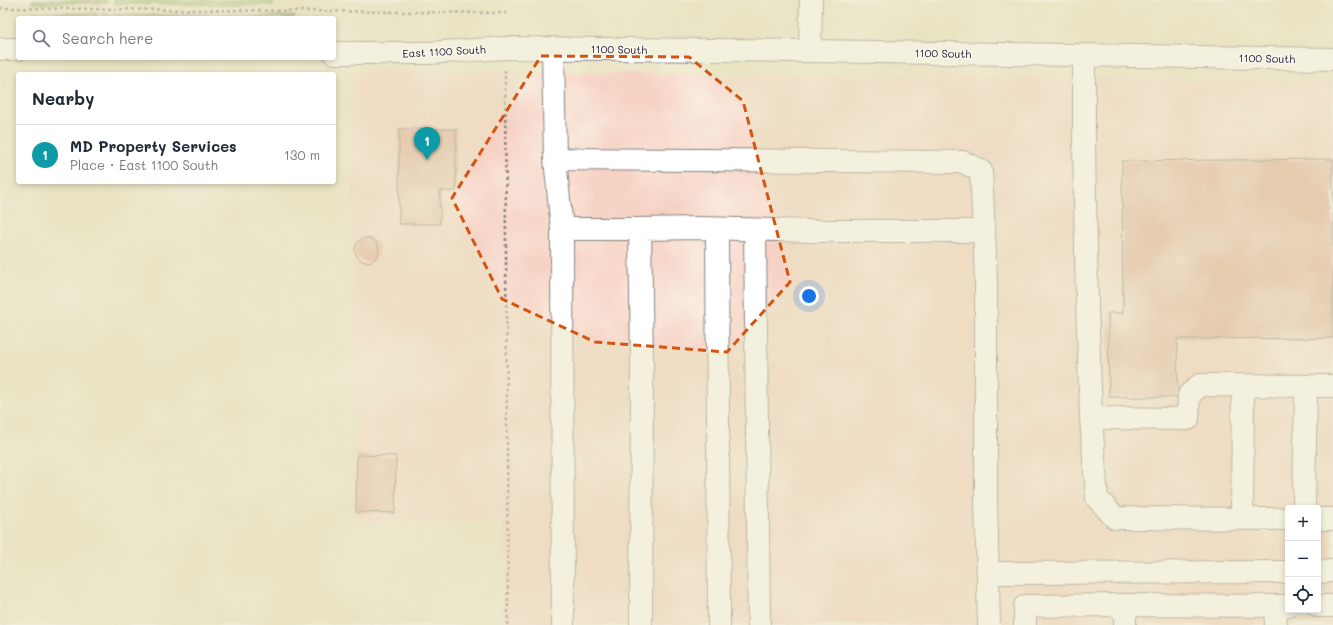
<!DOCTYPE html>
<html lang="en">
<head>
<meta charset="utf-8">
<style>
	body { margin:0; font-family:Mali,sans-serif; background:#f6f6f7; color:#1f2937 }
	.controls { position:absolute; right:12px; bottom:12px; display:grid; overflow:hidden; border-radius:4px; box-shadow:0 2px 6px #0003 }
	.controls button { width:36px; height:36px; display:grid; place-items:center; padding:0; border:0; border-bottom:1px solid #e0e1e3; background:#fff; color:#1f2937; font:20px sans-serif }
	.you { position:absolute; left:809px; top:296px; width:14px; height:14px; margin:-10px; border:3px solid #fff; border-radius:50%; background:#1a73e8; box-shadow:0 0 0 6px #1a73e833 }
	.badge { display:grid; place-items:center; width:26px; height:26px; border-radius:50%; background:#b5179e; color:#fff; font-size:13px; font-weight:700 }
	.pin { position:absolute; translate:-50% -33px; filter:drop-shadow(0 1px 2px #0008) }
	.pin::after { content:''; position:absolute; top:21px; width:14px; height:12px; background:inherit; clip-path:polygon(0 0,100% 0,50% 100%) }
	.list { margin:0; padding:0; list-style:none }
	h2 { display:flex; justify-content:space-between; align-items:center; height:52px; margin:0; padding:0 16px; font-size:17px }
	h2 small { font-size:13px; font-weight:400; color:#747a83 }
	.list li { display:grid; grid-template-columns:26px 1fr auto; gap:12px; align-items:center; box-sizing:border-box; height:60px; padding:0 16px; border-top:1px solid #e0e1e3 }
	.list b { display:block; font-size:15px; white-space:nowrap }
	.list p { margin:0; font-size:13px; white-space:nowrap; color:#747a83 }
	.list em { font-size:13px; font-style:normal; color:#747a83 }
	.icon { flex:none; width:22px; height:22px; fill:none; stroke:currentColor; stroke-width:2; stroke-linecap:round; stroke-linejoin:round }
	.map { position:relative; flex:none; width:1333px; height:625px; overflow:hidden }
	.search { position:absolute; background:#fff; box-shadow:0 2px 6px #0003; left:16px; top:16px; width:320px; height:44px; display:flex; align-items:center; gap:10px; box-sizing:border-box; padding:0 14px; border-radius:4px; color:#747a83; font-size:15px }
	.panel { position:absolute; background:#fff; box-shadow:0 2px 6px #0003; left:16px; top:72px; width:320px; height:112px; border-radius:4px }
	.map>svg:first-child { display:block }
</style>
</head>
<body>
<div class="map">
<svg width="1333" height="625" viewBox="0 0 1333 625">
	<rect width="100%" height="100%" fill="#fbf7ec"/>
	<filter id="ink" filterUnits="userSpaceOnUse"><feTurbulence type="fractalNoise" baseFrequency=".025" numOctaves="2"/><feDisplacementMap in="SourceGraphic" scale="8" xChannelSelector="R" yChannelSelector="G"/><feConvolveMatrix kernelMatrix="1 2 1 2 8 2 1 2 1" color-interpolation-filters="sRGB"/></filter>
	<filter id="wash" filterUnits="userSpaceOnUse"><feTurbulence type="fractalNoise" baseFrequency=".012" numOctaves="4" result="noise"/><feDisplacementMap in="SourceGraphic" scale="16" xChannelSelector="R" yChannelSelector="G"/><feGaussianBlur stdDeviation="0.9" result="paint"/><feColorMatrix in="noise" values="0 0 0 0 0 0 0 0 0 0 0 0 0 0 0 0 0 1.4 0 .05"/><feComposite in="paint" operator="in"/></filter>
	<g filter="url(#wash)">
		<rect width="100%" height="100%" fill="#e9e3c2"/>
		<path fill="#f6d2c4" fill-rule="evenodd" d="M 350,72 L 501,72 L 1057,78 L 1333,82 L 1333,625 L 504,625 L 503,521 L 355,522 ZM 1288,508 L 1318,508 L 1318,610 L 1288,610 Z"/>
		<path fill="#a7c36a" stroke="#647252" d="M 32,0 L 107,0 L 107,3 L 32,3 Z
			M 114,0 L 273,0 L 273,5 L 114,4 Z
			M 32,13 L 97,13 L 97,18 L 35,18 Z
			M 102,14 L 295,16 L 294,18 L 103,18 Z"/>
		<g id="blocks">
			<path fill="#e2ad98" d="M 399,129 L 456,129 L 456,191 L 440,191 L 440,224 L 399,224 Z
				M 1333,159 L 1333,338 L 1177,339 L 1178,397 L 1109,397 L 1108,313 L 1123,313 L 1122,161 Z
				M355 250a12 12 0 1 1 24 0a12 12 0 1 1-24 0Z
				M 357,455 L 396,456 L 395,513 L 356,512 Z"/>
		</g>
	</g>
	<g filter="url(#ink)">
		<use href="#blocks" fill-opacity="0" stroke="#86827e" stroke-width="1"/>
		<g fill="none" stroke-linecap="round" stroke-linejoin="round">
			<defs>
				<path id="minor" d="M 553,48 L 555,159 L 562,229 L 563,625
					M 0,49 L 18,49
					M 810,51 L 811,0
					M 334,53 L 428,53 L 505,48 L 810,51 L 1333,59
					M 1084,55 L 1084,145 L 1087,303 L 1091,418 L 1097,498 L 1115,518 L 1288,519
					M 555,159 L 963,162 L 981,171 L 984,231
					M 562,229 L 640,229
					M 717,229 L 719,625
					M 755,230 L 759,625
					M 1091,418 L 1188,419 L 1189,395 L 1200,385 L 1333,386
					M 1304,508 L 1306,386
					M 1242,519 L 1243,386
					M 1318,519 L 1333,519
					M 1318,572 L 1333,571
					M 988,573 L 1288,572
					M 1125,605 L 1125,625
					M 1275,606 L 1276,625
					M 1318,606 L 1333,606
					M 641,625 L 642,362 L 640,229 L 700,228 L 813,231 L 984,231 L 986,281 L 986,500 L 989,625
					M 1025,625 L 1025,606 L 1125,605 L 1288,606"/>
			</defs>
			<use href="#minor" stroke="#86827e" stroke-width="24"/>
			<path stroke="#86827e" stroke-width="2.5" stroke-dasharray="3 3" stroke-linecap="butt" d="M 0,8 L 506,13
				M 505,70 L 508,625"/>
			<use href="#minor" stroke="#fff" stroke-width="22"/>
		</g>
	</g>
	<path d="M0 0H1333V625H0ZM 541,56 L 689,57 L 743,101 L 790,282 L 727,352 L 595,342 L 502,299 L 452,198 Z" fill="#e9e3c2" fill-opacity=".55" fill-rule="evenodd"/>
	<path fill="none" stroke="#d45411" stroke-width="3" stroke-dasharray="8 5" stroke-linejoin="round" d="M 541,56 L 689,57 L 743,101 L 790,282 L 727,352 L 595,342 L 502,299 L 452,198 Z"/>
	<g text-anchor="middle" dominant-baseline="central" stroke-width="3" stroke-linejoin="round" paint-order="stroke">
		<g font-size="11" fill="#22223b" stroke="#fbf7ec">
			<text transform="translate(619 49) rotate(1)">1100 South</text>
			<text transform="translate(444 51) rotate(-3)">East 1100 South</text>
			<text transform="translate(943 53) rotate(1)">1100 South</text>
			<text transform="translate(1267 58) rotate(1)">1100 South</text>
		</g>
	</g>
</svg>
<div class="controls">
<button>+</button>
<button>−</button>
<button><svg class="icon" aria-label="locate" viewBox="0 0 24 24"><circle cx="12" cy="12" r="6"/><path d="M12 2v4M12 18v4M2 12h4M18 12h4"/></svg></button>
</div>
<div class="you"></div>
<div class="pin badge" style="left:427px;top:160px;background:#0f9aa8">1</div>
<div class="search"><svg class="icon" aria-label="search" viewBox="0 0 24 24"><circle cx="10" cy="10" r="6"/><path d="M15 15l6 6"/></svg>Search here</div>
<section class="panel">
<h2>Nearby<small></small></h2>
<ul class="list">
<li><span class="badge" style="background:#0f9aa8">1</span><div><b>MD Property Services</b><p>Place · East 1100 South</p></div><em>130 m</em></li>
</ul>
</section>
</div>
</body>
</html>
